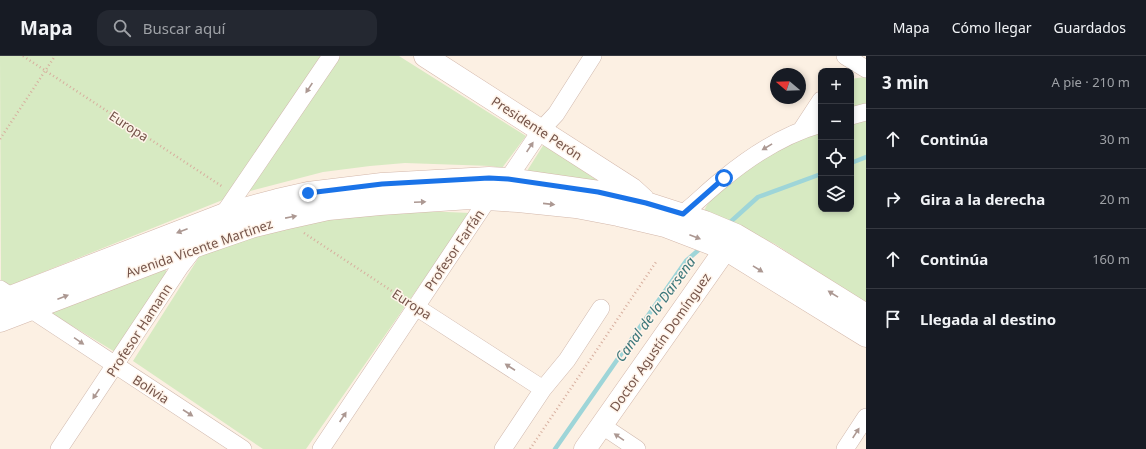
<!DOCTYPE html>
<html lang="es">
<head>
<meta charset="utf-8">
<style>
	body { margin:0; font-family:"Noto Sans",sans-serif; background:#242831; color:#f1f3f6 }
	.controls { position:absolute; right:12px; top:12px; display:grid; overflow:hidden; border-radius:8px; box-shadow:0 2px 6px #0003 }
	.controls button { width:36px; height:36px; display:grid; place-items:center; padding:0; border:0; border-bottom:1px solid #363941; background:#171b24; color:#f1f3f6; font:20px sans-serif }
	.compass { position:absolute; left:770px; top:12px; width:36px; height:36px; border-radius:50%; background:#171b24; box-shadow:0 2px 6px #0003; rotate:289deg }
	.stop { position:absolute; width:12px; height:12px; margin:-9px; border:3px solid #1a73e8; border-radius:50%; background:#fff }
	.stop.end { background:#1a73e8; border-color:#fff; box-shadow:0 1px 4px #0008 }
	.list { margin:0; padding:0; list-style:none }
	h2 { display:flex; justify-content:space-between; align-items:center; height:52px; margin:0; padding:0 16px; font-size:17px }
	h2 small { font-size:13px; font-weight:400; color:#9ea1a6 }
	.list li { display:grid; grid-template-columns:26px 1fr auto; gap:12px; align-items:center; box-sizing:border-box; height:60px; padding:0 16px; border-top:1px solid #363941 }
	.list b { display:block; font-size:15px; white-space:nowrap }
	.list em { font-size:13px; font-style:normal; color:#9ea1a6 }
	.icon { flex:none; width:22px; height:22px; fill:none; stroke:currentColor; stroke-width:2; stroke-linecap:round; stroke-linejoin:round }
	.map { position:relative; flex:none; width:866px; height:393px; overflow:hidden }
	header { display:flex; align-items:center; gap:24px; box-sizing:border-box; height:56px; padding:0 20px; background:#171b24; border-bottom:1px solid #363941 }
	header strong { font-size:19px }
	nav { display:flex; gap:22px; margin-inline-start:auto; font-size:14px }
	.search { width:280px; height:36px; background:#242831; display:flex; align-items:center; gap:10px; box-sizing:border-box; padding:0 14px; border-radius:12px; color:#9ea1a6; font-size:15px }
	main { display:flex }
	aside { flex:1; background:#171b24 }
	.map>svg:first-child { display:block }
</style>
</head>
<body>
<header>
<strong>Mapa</strong>
<div class="search"><svg class="icon" aria-label="search" viewBox="0 0 24 24"><circle cx="10" cy="10" r="6"/><path d="M15 15l6 6"/></svg>Buscar aquí</div>
<nav><a>Mapa</a><a>Cómo llegar</a><a>Guardados</a></nav>
</header>
<main>
<div class="map">
<svg width="866" height="393" viewBox="0 0 866 393">
	<rect width="100%" height="100%" fill="#fcf0e3"/>
	<path fill="#d7eac2" d="M 0,0 L 399,0 L 526,80 L 502,112 L 491,110 L 405,107 L 370,110 L 323,116 L 235,139 L 1,233 Z
		M 864,21 L 866,22 L 866,52 L 851,56 L 851,23 Z
		M 866,65 L 866,248 L 775,188 L 704,155 C 707,147 713,142 719,136 C 747,108 782,86 821,76 L 821,153 L 851,153 L 851,68 Z
		M 544,88 L 601,127 L 527,115 Z
		M 424,155 L 470,157 L 306,393 L 263,393 L 133,305 L 201,198 L 246,182 L 326,163 Z
		M 164,210 L 167,217 L 115,296 L 46,254 Z"/>
	<g fill="none" stroke-linecap="round" stroke-linejoin="round">
		<path stroke="#9ed5d8" stroke-width="4.5" d="M 851,107 L 866,101
			M 727,169 L 758,141 L 821,118
			M 555,393 L 686,205 L 702,191"/>
		<defs>
			<path id="street" d="M 845,0 L 866,13
				M 851,60 L 866,56
				M 802,73 L 821,44
				M 220,163 L 331,0
				M 674,164 C 692,152 706,136 723,123 C 752,99 785,78 821,68
				M 0,233 L 243,393
				M 416,251 L 543,333
				M 601,369 L 637,393
				M 59,393 L 180,211 L 197,189
				M 321,393 L 488,143 L 508,123 L 541,74 L 556,58 L 593,0
				M 503,393 L 543,333 L 567,304 L 601,252
				M 845,393 L 866,361"/>
			<path id="secondary" d="M 425,0 L 632,133 L 643,143
				M 0,245 L 225,158 L 277,144 L 308,137 L 382,128 L 489,122 L 508,123 L 599,136 L 646,147 L 705,166 L 736,179 L 770,199 L 866,259
				M 0,265 L 196,190 L 251,171 L 283,163 L 328,153 L 380,148 L 470,142 L 518,145 L 576,151 L 618,159 L 665,170 L 725,193 L 866,280
				M 585,393 L 734,181"/>
		</defs>
		<use href="#street" stroke="#d0b8ad" stroke-width="18"/>
		<use href="#secondary" stroke="#d3b7aa" stroke-width="23"/>
		<path stroke="#d7ae9e" stroke-width="2.5" stroke-dasharray="1 3" stroke-linecap="butt" d="M 23,0 L 223,131
			M 0,83 L 55,0
			M 304,177 L 404,243
			M 530,393 L 656,206"/>
		<use href="#street" stroke="#fff" stroke-width="17"/>
		<use href="#secondary" stroke="#fff" stroke-width="22"/>
	</g>
	<defs><path id="oneway-solid" d="M-6-.8H1V-3.2L6.5 0L1 3.2V.8H-6Z"/></defs>
	<g fill="#ac9892">
		<use href="#oneway-solid" transform="translate(309 32) rotate(124)"/>
		<use href="#oneway-solid" transform="translate(530 91) rotate(-56)"/>
		<use href="#oneway-solid" transform="translate(767 91) rotate(149)"/>
		<use href="#oneway-solid" transform="translate(420 146) rotate(-2)"/>
		<use href="#oneway-solid" transform="translate(549 148) rotate(6)"/>
		<use href="#oneway-solid" transform="translate(291 161) rotate(-11)"/>
		<use href="#oneway-solid" transform="translate(182 175) rotate(159)"/>
		<use href="#oneway-solid" transform="translate(695 181) rotate(21)"/>
		<use href="#oneway-solid" transform="translate(758 213) rotate(32)"/>
		<use href="#oneway-solid" transform="translate(833 238) rotate(-148)"/>
		<use href="#oneway-solid" transform="translate(63 241) rotate(-21)"/>
		<use href="#oneway-solid" transform="translate(79 285) rotate(34)"/>
		<use href="#oneway-solid" transform="translate(510 311) rotate(-147)"/>
		<use href="#oneway-solid" transform="translate(96 338) rotate(124)"/>
		<use href="#oneway-solid" transform="translate(188 357) rotate(33)"/>
		<use href="#oneway-solid" transform="translate(343 361) rotate(-56)"/>
		<use href="#oneway-solid" transform="translate(856 377) rotate(-57)"/>
		<use href="#oneway-solid" transform="translate(619 381) rotate(-146)"/>
	</g>
	<g fill="none" stroke-linecap="round" stroke-linejoin="round">
		<path stroke="#1a73e8" stroke-width="5" d="M 308,137 L 382,128 L 489,122 L 508,123 L 598,136 L 646,147 L 683,158 L 724,122"/>
	</g>
	<g text-anchor="middle" dominant-baseline="central" stroke-width="3" stroke-linejoin="round" paint-order="stroke">
		<g font-size="13" fill="#755449" stroke="#fff4ea">
			<text transform="translate(129 70) rotate(33)">Europa</text>
			<text transform="translate(537 72) rotate(33)">Presidente Perón</text>
			<text transform="translate(199 192) rotate(-19)">Avenida Vicente Martinez</text>
			<text transform="translate(454 194) rotate(-56)">Profesor Farfán</text>
			<text transform="translate(412 248) rotate(33)">Europa</text>
			<text transform="translate(139 274) rotate(-57)">Profesor Hamann</text>
			<text transform="translate(660 286) rotate(-55)">Doctor Agustín Domínguez</text>
			<text transform="translate(151 333) rotate(33)">Bolivia</text>
		</g>
		<g font-size="14" font-style="italic" fill="#3c777a" stroke="#fff4ea">
			<text transform="translate(655 253) rotate(-54)">Canal de la Darsena</text>
		</g>
	</g>
</svg>
<div class="controls">
<button>+</button>
<button>−</button>
<button><svg class="icon" aria-label="locate" viewBox="0 0 24 24"><circle cx="12" cy="12" r="6"/><path d="M12 2v4M12 18v4M2 12h4M18 12h4"/></svg></button>
<button><svg class="icon" aria-label="layers" viewBox="0 0 24 24"><path d="M12 4l9 5-9 5-9-5zM3 14l9 5 9-5"/></svg></button>
</div>
<svg class="compass" viewBox="-18 -18 36 36"><path d="M0-13l5 13h-10z" fill="#e53935"/><path d="M0 13l5-13h-10z" fill="#9ea1a6"/></svg>
<div class="stop" style="left:724px;top:122px"></div>
<div class="stop end" style="left:308px;top:137px"></div>
</div>
<aside>
<h2>3 min<small>A pie · 210 m</small></h2>
<ul class="list">
<li><svg class="icon" aria-label="ahead" viewBox="0 0 24 24"><path d="M12 20V5M6 11l6-6 6 6"/></svg><div><b>Continúa</b></div><em>30 m</em></li>
<li><svg class="icon" aria-label="right" viewBox="0 0 24 24"><path d="M7 20v-9h11M14 6l5 5-5 5"/></svg><div><b>Gira a la derecha</b></div><em>20 m</em></li>
<li><svg class="icon" aria-label="ahead" viewBox="0 0 24 24"><path d="M12 20V5M6 11l6-6 6 6"/></svg><div><b>Continúa</b></div><em>160 m</em></li>
<li><svg class="icon" aria-label="arrive" viewBox="0 0 24 24"><path d="M6 21V4h12l-3 4 3 4H6"/></svg><div><b>Llegada al destino</b></div></li>
</ul>
</aside>
</main>
</body>
</html>
